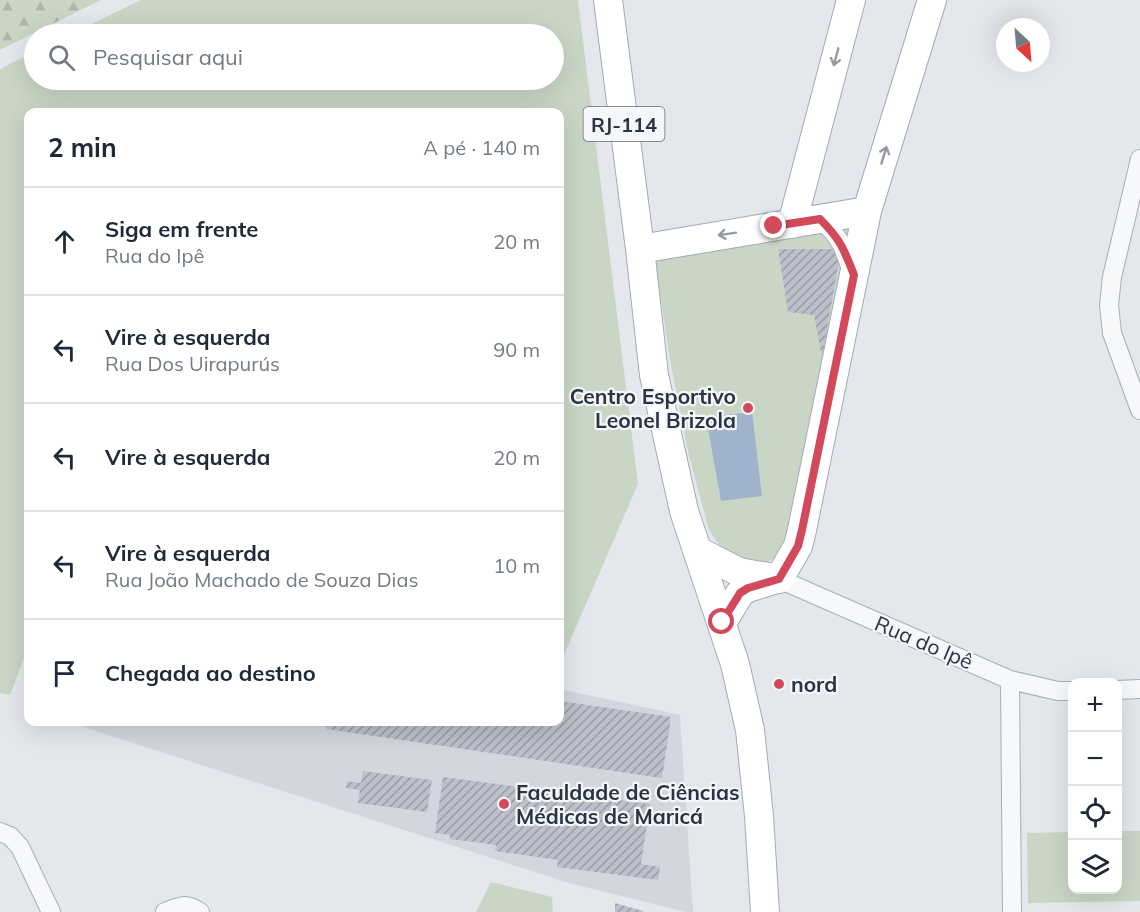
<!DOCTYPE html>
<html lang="pt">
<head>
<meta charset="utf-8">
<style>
	body { margin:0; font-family:Mulish,sans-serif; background:#f6f6f7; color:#1f2937 }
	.controls { position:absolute; right:18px; bottom:18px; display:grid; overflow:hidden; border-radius:12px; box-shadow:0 6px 24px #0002 }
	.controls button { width:54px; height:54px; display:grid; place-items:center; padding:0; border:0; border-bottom:2px solid #e0e1e3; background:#fff; color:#1f2937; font:30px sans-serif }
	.compass { position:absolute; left:996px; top:18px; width:54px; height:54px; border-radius:50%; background:#fff; box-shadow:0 6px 24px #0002; rotate:154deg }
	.stop { position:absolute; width:18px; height:18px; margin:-14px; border:4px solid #d1495b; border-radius:50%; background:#fff }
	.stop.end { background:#d1495b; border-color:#fff; box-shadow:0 2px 6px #0008 }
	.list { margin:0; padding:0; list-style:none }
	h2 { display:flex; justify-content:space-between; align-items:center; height:78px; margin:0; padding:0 24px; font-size:26px }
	h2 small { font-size:20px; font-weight:400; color:#747a83 }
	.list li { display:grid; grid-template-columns:39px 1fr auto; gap:18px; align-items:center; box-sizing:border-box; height:108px; padding:0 24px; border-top:2px solid #e0e1e3 }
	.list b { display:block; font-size:22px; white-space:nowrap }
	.list p { margin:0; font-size:20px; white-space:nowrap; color:#747a83 }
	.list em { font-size:20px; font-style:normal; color:#747a83 }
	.icon { flex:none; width:33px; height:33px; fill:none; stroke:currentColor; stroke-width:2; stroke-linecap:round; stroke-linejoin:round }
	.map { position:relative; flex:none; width:1140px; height:912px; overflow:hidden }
	.search { position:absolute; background:#fff; box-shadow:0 6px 24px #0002; left:24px; top:24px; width:540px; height:66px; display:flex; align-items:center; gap:15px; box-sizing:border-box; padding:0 21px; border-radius:33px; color:#747a83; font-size:22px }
	.panel { position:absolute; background:#fff; box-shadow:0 6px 24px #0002; left:24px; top:108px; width:540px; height:618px; border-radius:12px }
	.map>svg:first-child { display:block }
</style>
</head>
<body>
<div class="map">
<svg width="1140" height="912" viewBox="0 0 1140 912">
	<defs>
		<pattern id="forest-firs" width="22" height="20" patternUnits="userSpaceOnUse" patternTransform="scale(1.5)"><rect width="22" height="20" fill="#c9d6c5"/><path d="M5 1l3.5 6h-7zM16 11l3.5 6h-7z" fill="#adb8ab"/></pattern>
		<pattern id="building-hatch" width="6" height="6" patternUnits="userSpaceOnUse" patternTransform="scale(1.5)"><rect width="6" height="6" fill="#bbc0ca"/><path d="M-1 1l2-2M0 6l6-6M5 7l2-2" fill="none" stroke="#989da6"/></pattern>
	</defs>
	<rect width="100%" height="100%" fill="#e4e7ec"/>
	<path fill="#d2d6de" d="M 560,689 L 680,715 L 693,912 L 686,912 L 569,883 L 77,725 L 75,722 L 560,722 Z"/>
	<path fill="#c9d6c5" d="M 141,0 L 578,0 L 638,484 L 560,664 L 560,112 L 28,112 L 28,648 L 10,695 L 0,693 L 0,69 L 34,52 L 34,80 L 554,80 L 554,34 L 71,34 Z
		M 856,217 L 792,531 L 778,555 L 770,561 L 760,565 L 729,556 L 718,543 L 709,530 L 689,456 L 670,360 L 655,261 Z
		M 1118,831 L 1140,831 L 1140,901 L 1028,903 L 1027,833 L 1072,832 L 1072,890 L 1118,890 Z
		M 491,882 L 552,897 L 553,912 L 476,912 Z"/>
	<path fill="url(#forest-firs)" d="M 0,0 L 101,0 L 0,50 Z"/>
	<path fill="#9fb4cc" d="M 752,412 L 762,496 L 721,501 L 706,417 Z"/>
	<path fill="url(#building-hatch)" d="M 778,249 L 841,249 L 822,357 L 814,315 L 788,312 Z
		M 560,701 L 671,717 L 662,778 L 326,729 L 327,722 L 560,722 Z
		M 363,771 L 432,780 L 427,812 L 358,803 L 360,790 L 346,788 L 347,781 L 361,783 Z
		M 443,777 L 650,804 L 641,864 L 660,867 L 658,880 L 557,867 L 558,860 L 495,851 L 496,845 L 450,839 L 450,835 L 435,833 Z
		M 615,903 L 643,911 L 643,912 L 615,912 Z"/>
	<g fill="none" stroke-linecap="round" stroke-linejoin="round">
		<defs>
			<path id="minor" d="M 1140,159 L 1112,277 L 1109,305 L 1112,333 L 1140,410
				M 820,219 L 834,233 L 842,245 L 853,274
				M 779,579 L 1010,680 L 1058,691 L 1072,691
				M 1010,680 L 1012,912
				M 1118,690 L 1140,689
				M 0,832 L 10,836 L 20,847 L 51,912
				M 165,912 C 181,906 185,902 200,912"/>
			<path id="primary" d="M 608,0 L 640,249 L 654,375 L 684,511 L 735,664 L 750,730 L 759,816 L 765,912
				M 792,224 L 851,0
				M 640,249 L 867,211
				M 698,551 L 739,572 L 779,579
				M 779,579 L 798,546 L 802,530 L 867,211 L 932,0
				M 722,623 L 740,593 L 748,588 L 777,579"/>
		</defs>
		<use href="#minor" stroke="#a9aeb7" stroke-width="20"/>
		<use href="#primary" stroke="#a3abb8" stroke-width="30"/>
		<use href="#minor" stroke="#f7f8fa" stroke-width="18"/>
		<use href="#primary" stroke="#fff" stroke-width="28"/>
	</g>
	<defs><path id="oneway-shaft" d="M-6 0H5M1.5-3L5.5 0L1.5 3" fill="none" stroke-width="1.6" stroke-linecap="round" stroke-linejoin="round" transform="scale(1.5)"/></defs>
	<g stroke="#959aa2">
		<use href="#oneway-shaft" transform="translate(836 57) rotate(105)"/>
		<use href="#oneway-shaft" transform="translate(884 155) rotate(-73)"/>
		<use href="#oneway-shaft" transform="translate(727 234) rotate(171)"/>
	</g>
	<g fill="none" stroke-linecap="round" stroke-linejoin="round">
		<path stroke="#d1495b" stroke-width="8" d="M 722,622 L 740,593 L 748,588 L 779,579 L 798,546 L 802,530 L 854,275 C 844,249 840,239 820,219 L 774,226"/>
	</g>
	<g fill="#d1495b" stroke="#f4f6f9" stroke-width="2">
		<circle cx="748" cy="408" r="6"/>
		<circle cx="779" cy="684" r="6"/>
		<circle cx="504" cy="804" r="6"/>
	</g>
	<g text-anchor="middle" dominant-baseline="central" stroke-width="4.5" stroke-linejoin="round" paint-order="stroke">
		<rect fill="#f4f6f9" stroke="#676e7b" stroke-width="1.5" x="583.5" y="107" width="81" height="34" rx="4.5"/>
		<g font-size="20" font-weight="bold" fill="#2b3445">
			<text x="624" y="124">RJ-114</text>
		</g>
		<g font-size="21" font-weight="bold" fill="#2b3445" stroke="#f4f6f9" text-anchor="start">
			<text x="736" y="396" text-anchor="end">Centro Esportivo<tspan x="736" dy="24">Leonel Brizola</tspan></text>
			<text x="791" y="684">nord</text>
			<text x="516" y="792">Faculdade de Ciências<tspan x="516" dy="24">Médicas de Maricá</tspan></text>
		</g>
		<g font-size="21" fill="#2b3445" stroke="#f4f6f9">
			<text transform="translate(924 642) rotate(23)">Rua do Ipê</text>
		</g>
	</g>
</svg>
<div class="controls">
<button>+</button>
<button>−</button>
<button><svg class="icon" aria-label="locate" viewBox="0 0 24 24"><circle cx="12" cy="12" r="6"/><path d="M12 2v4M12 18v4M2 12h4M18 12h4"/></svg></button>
<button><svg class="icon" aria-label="layers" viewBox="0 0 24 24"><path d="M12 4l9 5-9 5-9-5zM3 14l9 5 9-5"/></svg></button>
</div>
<svg class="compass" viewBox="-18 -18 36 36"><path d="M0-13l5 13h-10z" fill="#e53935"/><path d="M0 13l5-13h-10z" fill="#747a83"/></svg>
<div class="stop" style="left:722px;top:622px"></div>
<div class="stop end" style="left:774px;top:226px"></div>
<div class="search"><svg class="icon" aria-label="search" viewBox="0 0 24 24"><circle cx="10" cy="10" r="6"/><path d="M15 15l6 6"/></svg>Pesquisar aqui</div>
<section class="panel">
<h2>2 min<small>A pé · 140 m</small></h2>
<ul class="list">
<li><svg class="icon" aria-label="ahead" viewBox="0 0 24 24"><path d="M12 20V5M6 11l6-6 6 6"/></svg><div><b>Siga em frente</b><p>Rua do Ipê</p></div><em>20 m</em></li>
<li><svg class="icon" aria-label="left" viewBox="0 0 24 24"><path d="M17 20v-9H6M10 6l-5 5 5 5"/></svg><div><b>Vire à esquerda</b><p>Rua Dos Uirapurús</p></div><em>90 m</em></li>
<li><svg class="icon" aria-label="left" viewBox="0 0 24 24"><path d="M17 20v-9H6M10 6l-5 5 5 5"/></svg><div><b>Vire à esquerda</b></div><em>20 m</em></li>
<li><svg class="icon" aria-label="left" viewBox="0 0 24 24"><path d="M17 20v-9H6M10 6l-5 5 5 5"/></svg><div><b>Vire à esquerda</b><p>Rua João Machado de Souza Dias</p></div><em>10 m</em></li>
<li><svg class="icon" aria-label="arrive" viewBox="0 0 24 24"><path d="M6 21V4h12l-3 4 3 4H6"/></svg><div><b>Chegada ao destino</b></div></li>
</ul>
</section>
</div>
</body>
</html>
